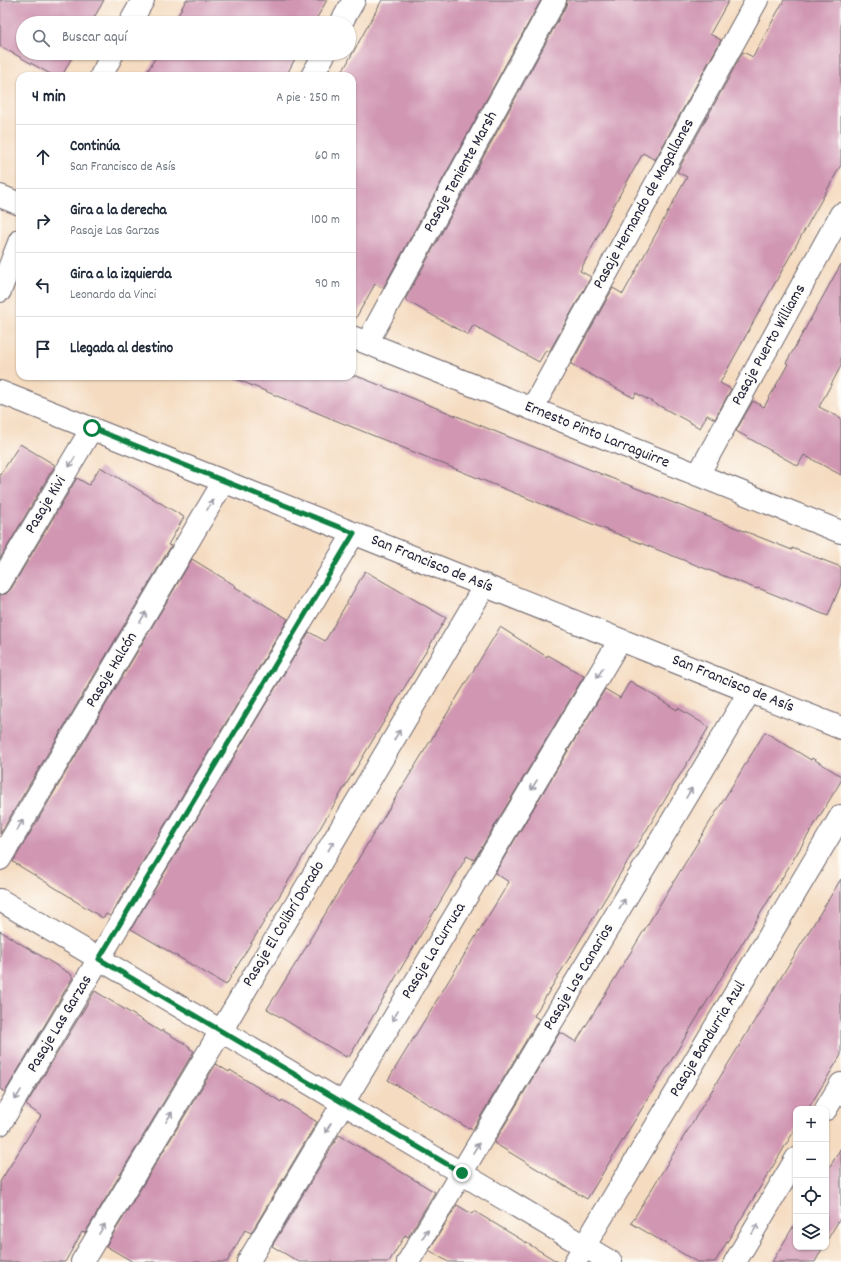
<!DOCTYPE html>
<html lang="es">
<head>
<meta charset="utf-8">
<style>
	body { margin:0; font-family:Dekko,sans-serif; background:#f2f2f3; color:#1f2937 }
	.controls { position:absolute; right:12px; bottom:12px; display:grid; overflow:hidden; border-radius:8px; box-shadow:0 1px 3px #0004 }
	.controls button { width:36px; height:36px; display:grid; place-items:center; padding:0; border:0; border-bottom:1px solid #e0e1e3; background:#fff; color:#1f2937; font:20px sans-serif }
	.stop { position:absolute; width:12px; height:12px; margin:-9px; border:3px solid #0b8043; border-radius:50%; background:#fff }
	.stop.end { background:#0b8043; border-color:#fff; box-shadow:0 1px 4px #0008 }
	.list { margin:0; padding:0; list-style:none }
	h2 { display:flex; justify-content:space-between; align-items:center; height:52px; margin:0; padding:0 16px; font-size:17px }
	h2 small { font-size:13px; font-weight:400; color:#747a83 }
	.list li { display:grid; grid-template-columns:26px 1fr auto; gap:12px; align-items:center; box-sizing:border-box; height:64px; padding:0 16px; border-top:1px solid #e0e1e3 }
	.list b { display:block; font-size:15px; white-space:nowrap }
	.list p { margin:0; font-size:13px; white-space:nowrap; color:#747a83 }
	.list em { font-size:13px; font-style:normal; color:#747a83 }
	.icon { flex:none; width:22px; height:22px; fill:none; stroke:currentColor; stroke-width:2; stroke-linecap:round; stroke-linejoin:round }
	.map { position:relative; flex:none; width:841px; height:1262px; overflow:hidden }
	.search { position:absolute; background:#fff; box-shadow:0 1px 3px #0004; left:16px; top:16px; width:340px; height:44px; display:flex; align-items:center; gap:10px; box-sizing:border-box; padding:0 14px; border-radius:22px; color:#747a83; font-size:15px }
	.panel { position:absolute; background:#fff; box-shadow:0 1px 3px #0004; left:16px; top:72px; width:340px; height:308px; border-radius:12px }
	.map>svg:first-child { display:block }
</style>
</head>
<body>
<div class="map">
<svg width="841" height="1262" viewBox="0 0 841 1262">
	<rect width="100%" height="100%" fill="#fdfcf7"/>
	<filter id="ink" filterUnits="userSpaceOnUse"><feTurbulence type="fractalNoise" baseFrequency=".025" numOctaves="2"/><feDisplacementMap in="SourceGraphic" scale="8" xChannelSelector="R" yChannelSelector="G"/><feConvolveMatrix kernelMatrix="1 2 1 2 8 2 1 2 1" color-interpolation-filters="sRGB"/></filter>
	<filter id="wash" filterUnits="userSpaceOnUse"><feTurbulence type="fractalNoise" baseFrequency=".012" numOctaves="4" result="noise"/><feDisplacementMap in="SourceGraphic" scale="16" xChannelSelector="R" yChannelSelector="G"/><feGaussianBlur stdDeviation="0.9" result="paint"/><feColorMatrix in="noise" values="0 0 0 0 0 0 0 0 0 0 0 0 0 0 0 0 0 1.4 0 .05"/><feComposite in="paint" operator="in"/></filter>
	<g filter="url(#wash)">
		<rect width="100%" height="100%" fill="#f5dcc1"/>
		<g id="blocks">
			<path fill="#d096b2" d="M 0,0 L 104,0 L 91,23 L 23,23 L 23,53 L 74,53 L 62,76 L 54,76 L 0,46 Z
				M 186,0 L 327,0 L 314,23 L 174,23 Z
				M 382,0 L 541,0 L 383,288 L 375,284 L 352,325 L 352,76 L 340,76 Z
				M 567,0 L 729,0 L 710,34 L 721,40 L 655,160 L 643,153 L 613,207 L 580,271 L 591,277 L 549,352 L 546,350 L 539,362 L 473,325 L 468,335 L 405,300 L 566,6 Z
				M 784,0 L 841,0 L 841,165 L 761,308 L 720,383 L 731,389 L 715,419 L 707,415 L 700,428 L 636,393 L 634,398 L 571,364 L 613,288 L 623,294 L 687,177 L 677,172 L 743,52 L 753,57 Z
				M 158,53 L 298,53 L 286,76 L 145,76 Z
				M 841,264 L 841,366 L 819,407 L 841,418 L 841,475 L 804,455 L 798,466 L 736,431 L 753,401 L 764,407 L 788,364 L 786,363 L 800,338 Z
				M 229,376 L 357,376 L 646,492 L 792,550 L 792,548 L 841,567 L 841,584 L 828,616 L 758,588 L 757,589 L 554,509 L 330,418 Z
				M 20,444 L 55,465 L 0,559 L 0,475 Z
				M 100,467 L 184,517 L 168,545 L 171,546 L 0,834 L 0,595 L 6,594 L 11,589 L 77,478 L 89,485 Z
				M 192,559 L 236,586 L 235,587 L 288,619 L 110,916 L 106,914 L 103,918 L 72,899 L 72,898 L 13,862 Z
				M 365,571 L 446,618 L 226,985 L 131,929 L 309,632 L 325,641 Z
				M 500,627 L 547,657 L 548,655 L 584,676 L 474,860 L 467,856 L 349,1057 L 347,1055 L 346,1057 L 267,1009 L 310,941 L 309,941 L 349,874 Z
				M 630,681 L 677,710 L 678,708 L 709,727 L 537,1011 L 534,1016 L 539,1019 L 473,1129 L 469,1127 L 468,1128 L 388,1080 L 509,882 L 495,873 L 605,689 L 620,698 Z
				M 765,732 L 811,760 L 812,758 L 841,776 L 841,781 L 587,1199 L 494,1143 L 560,1032 L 576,1042 Z
				M 841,879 L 841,1055 L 808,1109 L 796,1109 L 796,1128 L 715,1262 L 697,1262 L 631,1223 Z
				M 0,931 L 72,975 L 71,976 L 73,977 L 5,1092 L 0,1089 Z
				M 95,991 L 161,1032 L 162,1030 L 190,1047 L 189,1048 L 194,1051 L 85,1233 L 82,1232 L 65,1262 L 0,1262 L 0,1182 L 41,1116 L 26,1105 Z
				M 216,1064 L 229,1072 L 230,1070 L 281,1102 L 282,1100 L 317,1122 L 251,1233 L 245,1230 L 227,1262 L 133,1262 L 106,1246 Z
				M 339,1135 L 435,1192 L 408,1237 L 405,1235 L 389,1262 L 299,1262 L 272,1246 Z
				M 841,1148 L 841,1217 L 826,1242 L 826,1173 Z
				M 457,1205 L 472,1214 L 474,1211 L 558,1262 L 448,1262 L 429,1250 Z
				M 796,1222 L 796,1247 L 823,1247 L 815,1262 L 772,1262 Z"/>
		</g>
	</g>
	<g filter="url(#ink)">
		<use href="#blocks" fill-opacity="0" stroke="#6c636a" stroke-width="1"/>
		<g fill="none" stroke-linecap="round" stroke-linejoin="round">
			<defs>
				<path id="street" d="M 130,23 L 143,0
					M 341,23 L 354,0
					M 101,76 L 113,53
					M 312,76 L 325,53
					M 0,196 L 20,204
					M 0,291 L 20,240
					M 352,337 L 841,532
					M 367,343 L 555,0
					M 0,392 L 841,728
					M 532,409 L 757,0
					M 698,475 L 841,214
					M 0,583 L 92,428
					M 0,859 L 224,481
					M 0,900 L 611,1262
					M 826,1109 L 841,1084
					M 0,1124 L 354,533
					M 82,1262 L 221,1031 L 485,585
					M 248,1262 L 620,640
					M 408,1262 L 750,691
					M 575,1262 L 841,816
					M 735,1262 L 796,1159"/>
			</defs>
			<use href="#street" stroke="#6c636a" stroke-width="24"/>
			<use href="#street" stroke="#fff" stroke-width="22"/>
		</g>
		<defs><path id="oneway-shaft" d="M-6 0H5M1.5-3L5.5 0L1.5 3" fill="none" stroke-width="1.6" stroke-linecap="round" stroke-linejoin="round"/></defs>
		<g stroke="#9c9ca7">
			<use href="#oneway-shaft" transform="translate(72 462) rotate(121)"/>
			<use href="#oneway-shaft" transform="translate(210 505) rotate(-59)"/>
			<use href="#oneway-shaft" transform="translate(143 617) rotate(-59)"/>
			<use href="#oneway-shaft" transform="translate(600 673) rotate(121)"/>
			<use href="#oneway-shaft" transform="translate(397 735) rotate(-59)"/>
			<use href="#oneway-shaft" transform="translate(534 785) rotate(121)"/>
			<use href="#oneway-shaft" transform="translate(689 793) rotate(-59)"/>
			<use href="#oneway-shaft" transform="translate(20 825) rotate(-59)"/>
			<use href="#oneway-shaft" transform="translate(331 846) rotate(-59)"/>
			<use href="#oneway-shaft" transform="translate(622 904) rotate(-59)"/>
			<use href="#oneway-shaft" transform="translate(395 1016) rotate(121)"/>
			<use href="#oneway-shaft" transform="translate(18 1095) rotate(121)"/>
			<use href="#oneway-shaft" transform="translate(169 1117) rotate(-59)"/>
			<use href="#oneway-shaft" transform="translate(328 1128) rotate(121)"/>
			<use href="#oneway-shaft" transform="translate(476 1148) rotate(-59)"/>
			<use href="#oneway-shaft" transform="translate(102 1229) rotate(-59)"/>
			<use href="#oneway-shaft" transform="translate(755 1229) rotate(-59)"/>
			<use href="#oneway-shaft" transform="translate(425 1234) rotate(-59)"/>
		</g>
	</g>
	<g fill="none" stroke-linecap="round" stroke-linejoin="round" filter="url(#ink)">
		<path stroke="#0b8043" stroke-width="5" d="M 92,428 L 354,533 L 99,959 L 462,1173"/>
	</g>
	<g text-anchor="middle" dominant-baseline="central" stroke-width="3.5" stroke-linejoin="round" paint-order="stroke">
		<g font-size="16" fill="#22223b" stroke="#fdfcf7">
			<text transform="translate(461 172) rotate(-61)">Pasaje Teniente Marsh</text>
			<text transform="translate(644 204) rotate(-61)">Pasaje Hernando de Magallanes</text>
			<text transform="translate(769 345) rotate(-61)">Pasaje Puerto Williams</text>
			<text transform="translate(597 435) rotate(22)">Ernesto Pinto Larraguirre</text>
			<text transform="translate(46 505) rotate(-59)">Pasaje Kivi</text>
			<text transform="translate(432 564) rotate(22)">San Francisco de Asís</text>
			<text transform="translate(112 670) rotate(-59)">Pasaje Halcón</text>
			<text transform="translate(733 684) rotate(22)">San Francisco de Asís</text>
			<text transform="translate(284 924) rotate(-59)">Pasaje El Colibrí Dorado</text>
			<text transform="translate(434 951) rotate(-59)">Pasaje La Curruca</text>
			<text transform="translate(579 977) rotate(-59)">Pasaje Los Canarios</text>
			<text transform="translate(60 1024) rotate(-59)">Pasaje Las Garzas</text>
			<text transform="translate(708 1039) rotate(-59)">Pasaje Bandurria Azul</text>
		</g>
	</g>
</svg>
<div class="controls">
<button>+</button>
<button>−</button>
<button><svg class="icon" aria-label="locate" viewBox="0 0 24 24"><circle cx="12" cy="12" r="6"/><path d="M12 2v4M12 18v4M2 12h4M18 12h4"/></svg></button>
<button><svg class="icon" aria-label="layers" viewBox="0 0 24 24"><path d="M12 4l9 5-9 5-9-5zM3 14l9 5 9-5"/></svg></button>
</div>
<div class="stop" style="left:92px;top:428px"></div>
<div class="stop end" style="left:462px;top:1173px"></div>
<div class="search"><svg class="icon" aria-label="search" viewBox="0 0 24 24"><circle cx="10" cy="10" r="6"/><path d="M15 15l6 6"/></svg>Buscar aquí</div>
<section class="panel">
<h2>4 min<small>A pie · 250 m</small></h2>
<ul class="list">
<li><svg class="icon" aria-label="ahead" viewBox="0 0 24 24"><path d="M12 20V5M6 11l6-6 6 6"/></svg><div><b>Continúa</b><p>San Francisco de Asís</p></div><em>60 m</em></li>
<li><svg class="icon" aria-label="right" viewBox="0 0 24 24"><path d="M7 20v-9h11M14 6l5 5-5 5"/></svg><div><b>Gira a la derecha</b><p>Pasaje Las Garzas</p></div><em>100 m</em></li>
<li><svg class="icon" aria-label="left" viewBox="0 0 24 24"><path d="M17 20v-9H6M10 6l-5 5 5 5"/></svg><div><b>Gira a la izquierda</b><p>Leonardo da Vinci</p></div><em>90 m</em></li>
<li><svg class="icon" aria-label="arrive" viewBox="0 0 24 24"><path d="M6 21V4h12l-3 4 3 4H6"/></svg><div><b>Llegada al destino</b></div></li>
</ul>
</section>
</div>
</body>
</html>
